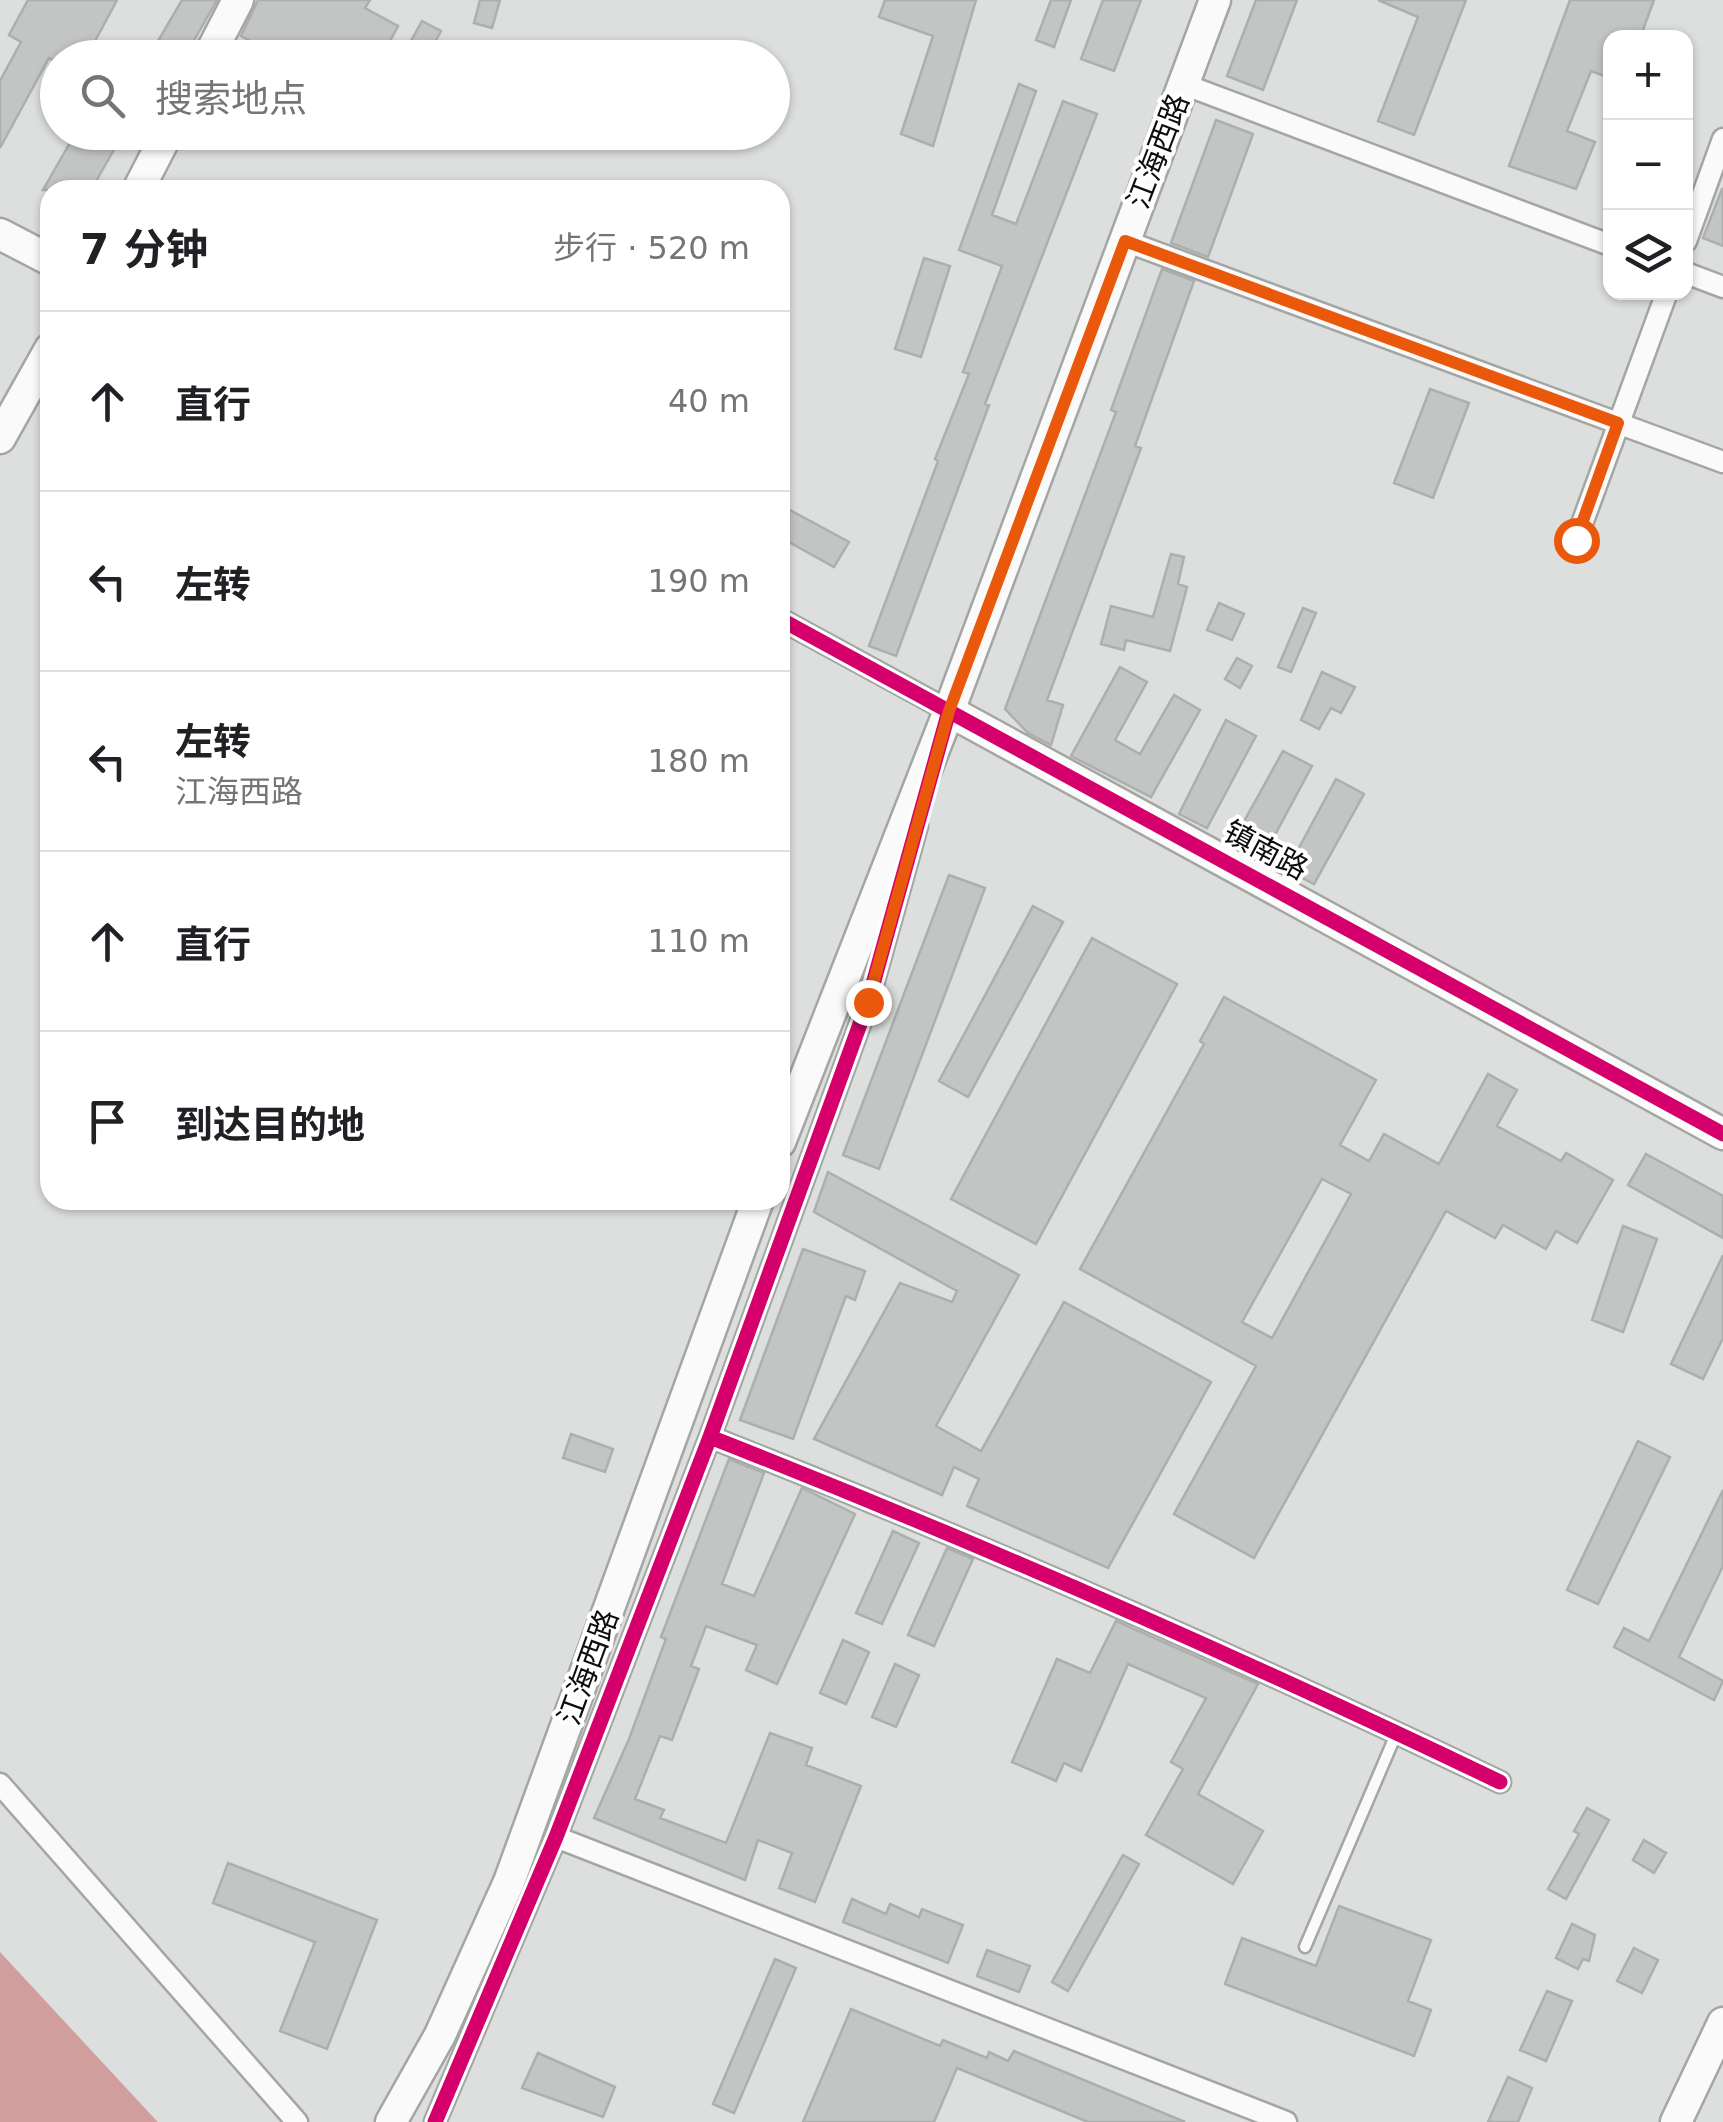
<!DOCTYPE html>
<html lang="zh">
<head>
<meta charset="utf-8">
<style>
	body { margin:0; font-family:"DejaVu Sans","Noto Sans SC",sans-serif; background:#f2f2f2; color:#202124 }
	.controls { position:absolute; right:30px; top:30px; display:grid; overflow:hidden; border-radius:20px; box-shadow:0 2px 8px #0004 }
	.controls button { width:90px; height:90px; display:grid; place-items:center; padding:0; border:0; border-bottom:2px solid #e0e0e0; background:#fff; color:#202124; font:50px sans-serif }
	.stop { position:absolute; width:30px; height:30px; margin:-22px; border:8px solid #ea580c; border-radius:50%; background:#fff }
	.stop.end { background:#ea580c; border-color:#fff; box-shadow:0 2px 10px #0008 }
	.list { margin:0; padding:0; list-style:none }
	h2 { display:flex; justify-content:space-between; align-items:center; height:130px; margin:0; padding:0 40px; font-size:42px }
	h2 small { font-size:32px; font-weight:400; color:#757577 }
	.list li { display:grid; grid-template-columns:65px 1fr auto; gap:30px; align-items:center; box-sizing:border-box; height:180px; padding:0 40px; border-top:2px solid #e0e0e0 }
	.list b { display:block; font-size:38px; white-space:nowrap }
	.list p { margin:0; font-size:32px; white-space:nowrap; color:#757577 }
	.list em { font-size:32px; font-style:normal; color:#757577 }
	.icon { flex:none; width:55px; height:55px; fill:none; stroke:currentColor; stroke-width:2; stroke-linecap:round; stroke-linejoin:round }
	.map { position:relative; flex:none; width:1723px; height:2122px; overflow:hidden }
	.search { position:absolute; background:#fff; box-shadow:0 2px 8px #0004; left:40px; top:40px; width:750px; height:110px; display:flex; align-items:center; gap:25px; box-sizing:border-box; padding:0 35px; border-radius:55px; color:#757577; font-size:38px }
	.panel { position:absolute; background:#fff; box-shadow:0 2px 8px #0004; left:40px; top:180px; width:750px; height:1030px; border-radius:30px }
	.map>svg:first-child { display:block }
</style>
</head>
<body>
<div class="map">
<svg width="1723" height="2122" viewBox="0 0 1723 2122">
	<rect width="100%" height="100%" fill="#dcdfdd"/>
	<path fill="#d09f9d" d="M 0,1952 L 154,2118 L 158,2122 L 0,2122 Z"/>
	<path fill="#c3c5c4" stroke="#adafae" stroke-width="2.5" fill-rule="evenodd" d="M 28,0 L 117,0 L 86,58 L 58,58 L 58,63 L 49,58 L 0,148 L 0,81 L 21,42 L 9,35 Z
		M 182,0 L 217,0 L 184,58 L 148,58 Z
		M 258,0 L 370,0 L 365,8 L 398,26 L 381,58 L 268,58 L 271,52 L 241,36 Z
		M 480,0 L 500,0 L 492,28 L 474,23 Z
		M 885,0 L 976,0 L 933,146 L 901,134 L 933,36 L 879,17 Z
		M 1051,0 L 1071,0 L 1054,47 L 1036,40 Z
		M 1103,0 L 1141,0 L 1114,71 L 1081,59 Z
		M 1256,0 L 1297,0 L 1263,90 L 1227,76 Z
		M 1378,0 L 1466,0 L 1414,135 L 1378,121 L 1418,17 Z
		M 1570,0 L 1654,0 L 1640,38 L 1610,38 L 1610,78 L 1591,71 L 1567,131 L 1595,142 L 1576,189 L 1509,166 Z
		M 422,21 L 441,31 L 430,51 L 411,41 Z
		M 1019,84 L 1036,91 L 992,215 L 1016,224 L 1063,101 L 1097,114 L 985,404 L 989,405 L 896,656 L 869,646 L 938,461 L 935,459 L 969,374 L 963,372 L 1002,266 L 959,250 Z
		M 1216,120 L 1253,134 L 1208,257 L 1171,243 Z
		M 76,132 L 124,132 L 91,190 L 43,190 Z
		M 1722,189 L 1723,189 L 1723,246 L 1703,238 Z
		M 924,258 L 950,266 L 921,357 L 895,349 Z
		M 1162,269 L 1194,281 L 1135,446 L 1141,448 L 1047,700 L 1063,705 L 1051,745 L 1028,733 L 1005,709 L 1116,412 L 1111,410 Z
		M 1430,389 L 1469,403 L 1433,498 L 1394,483 Z
		M 788,509 L 849,542 L 834,567 L 780,537 L 780,524 Z
		M 1171,554 L 1184,557 L 1178,584 L 1187,587 L 1170,651 L 1126,640 L 1124,650 L 1101,644 L 1111,606 L 1153,617 Z
		M 1219,603 L 1244,614 L 1232,640 L 1207,630 Z
		M 1303,608 L 1316,613 L 1291,672 L 1278,667 Z
		M 1237,658 L 1252,666 L 1240,688 L 1225,679 Z
		M 1120,667 L 1147,682 L 1115,740 L 1140,754 L 1174,695 L 1200,710 L 1151,797 L 1071,756 Z
		M 1322,672 L 1355,687 L 1341,713 L 1331,708 L 1319,729 L 1301,720 Z
		M 1226,720 L 1256,736 L 1207,828 L 1179,814 Z
		M 1283,751 L 1312,766 L 1262,859 L 1232,843 Z
		M 1336,779 L 1364,794 L 1314,884 L 1287,870 Z
		M 949,875 L 985,888 L 879,1169 L 843,1155 Z
		M 1033,906 L 1063,922 L 968,1097 L 939,1081 Z
		M 1092,938 L 1177,984 L 1036,1244 L 951,1199 Z
		M 1224,997 L 1376,1080 L 1340,1145 L 1369,1161 L 1384,1134 L 1439,1164 L 1488,1074 L 1517,1090 L 1497,1126 L 1561,1161 L 1566,1153 L 1613,1180 L 1577,1243 L 1556,1231 L 1546,1249 L 1503,1225 L 1495,1238 L 1446,1211 L 1254,1558 L 1174,1514 L 1256,1366 L 1080,1269 L 1204,1044 L 1200,1041 ZM 1322,1179 L 1351,1194 L 1272,1338 L 1242,1322 Z
		M 1646,1154 L 1723,1196 L 1723,1238 L 1628,1185 Z
		M 828,1172 L 1019,1275 L 936,1426 L 981,1451 L 1064,1302 L 1211,1382 L 1108,1568 L 967,1506 L 979,1479 L 954,1467 L 942,1495 L 814,1439 L 900,1283 L 952,1302 L 957,1291 L 814,1212 Z
		M 1623,1226 L 1657,1239 L 1623,1332 L 1592,1320 Z
		M 803,1249 L 865,1271 L 855,1300 L 846,1296 L 793,1439 L 740,1420 Z
		M 1723,1255 L 1723,1338 L 1703,1379 L 1671,1364 Z
		M 571,1434 L 613,1449 L 605,1472 L 563,1458 Z
		M 1638,1441 L 1670,1457 L 1598,1604 L 1567,1590 Z
		M 729,1459 L 764,1473 L 722,1584 L 754,1596 L 802,1488 L 855,1514 L 777,1684 L 746,1670 L 757,1645 L 706,1626 L 691,1666 L 699,1669 L 672,1740 L 660,1736 L 635,1799 L 664,1810 L 660,1818 L 726,1843 L 770,1733 L 812,1748 L 806,1765 L 861,1786 L 815,1902 L 779,1888 L 792,1853 L 758,1840 L 745,1880 L 594,1818 L 629,1739 L 666,1639 L 661,1637 Z
		M 1723,1490 L 1723,1566 L 1679,1657 L 1723,1681 L 1714,1700 L 1614,1647 L 1624,1628 L 1649,1641 Z
		M 893,1531 L 919,1543 L 882,1624 L 856,1613 Z
		M 947,1548 L 973,1559 L 934,1646 L 908,1635 Z
		M 1116,1621 L 1258,1684 L 1198,1794 L 1263,1831 L 1233,1884 L 1146,1835 L 1183,1769 L 1171,1762 L 1206,1698 L 1128,1664 L 1081,1771 L 1064,1763 L 1056,1781 L 1012,1762 L 1057,1659 L 1090,1673 Z
		M 843,1640 L 869,1652 L 846,1704 L 820,1693 Z
		M 895,1664 L 919,1675 L 896,1727 L 872,1717 Z
		M 1587,1808 L 1609,1820 L 1566,1899 L 1548,1889 L 1579,1834 L 1574,1831 Z
		M 1644,1840 L 1666,1853 L 1654,1873 L 1633,1860 Z
		M 1123,1855 L 1139,1864 L 1068,1991 L 1052,1982 Z
		M 228,1863 L 377,1920 L 327,2049 L 280,2031 L 315,1942 L 213,1903 Z
		M 852,1899 L 886,1914 L 890,1904 L 919,1917 L 922,1909 L 963,1925 L 948,1963 L 843,1922 Z
		M 1339,1906 L 1431,1940 L 1408,2001 L 1431,2010 L 1414,2056 L 1225,1984 L 1242,1938 L 1316,1966 Z
		M 1572,1924 L 1595,1935 L 1589,1961 L 1583,1959 L 1578,1969 L 1556,1958 Z
		M 1634,1948 L 1658,1960 L 1642,1993 L 1617,1981 Z
		M 987,1950 L 1030,1966 L 1019,1992 L 977,1976 Z
		M 775,1959 L 796,1968 L 734,2113 L 713,2104 Z
		M 1547,1991 L 1572,2001 L 1546,2061 L 1520,2050 Z
		M 851,2009 L 940,2046 L 943,2040 L 987,2058 L 989,2052 L 1008,2061 L 1014,2051 L 1185,2122 L 1088,2122 L 957,2068 L 934,2122 L 803,2122 Z
		M 538,2053 L 615,2087 L 603,2117 L 522,2088 Z
		M 1508,2077 L 1532,2088 L 1518,2122 L 1488,2122 Z"/>
	<g fill="none" stroke-linecap="round" stroke-linejoin="round">
		<defs>
			<path id="lane" d="M 1305,1947 L 1397,1732"/>
			<path id="street" d="M 1183,84 L 1610,245
				M 1125,241 L 1723,462
				M 1686,241 L 1723,139
				M 1686,273 L 1723,287
				M 1576,540 L 1667,292
				M 780,619 L 949,711 L 947,721
				M 710,1437 C 978,1542 1241,1658 1500,1782
				M 0,1784 L 297,2122
				M 556,1837 L 1286,2122
				M 435,2122 L 556,1837 L 710,1437 L 868,1002 L 917,826"/>
			<path id="secondary" d="M 208,58 L 238,0
				M 138,190 L 168,132
				M 0,234 L 50,260
				M 0,438 L 50,349
				M 949,711 L 1723,1134
				M 780,1142 L 949,711 L 1215,0
				M 391,2122 L 440,2035 L 509,1882 L 758,1200
				M 1676,2122 L 1723,2023"/>
		</defs>
		<use href="#lane" stroke="#a4a6a4" stroke-width="15"/>
		<use href="#street" stroke="#a4a6a4" stroke-width="25"/>
		<use href="#secondary" stroke="#a4a6a4" stroke-width="35"/>
		<use href="#lane" stroke="#fafafa" stroke-width="10"/>
		<use href="#street" stroke="#fafafa" stroke-width="20"/>
		<use href="#secondary" stroke="#fafafa" stroke-width="30"/>
		<defs>
			<path id="cycleway" d="M 780,619 L 1723,1134
				M 710,1437 C 978,1542 1241,1658 1500,1782
				M 435,2122 L 556,1837 L 710,1437 L 868,1002 L 949,711"/>
		</defs>
		<use href="#cycleway" stroke="#fff" stroke-width="21"/>
		<use href="#cycleway" stroke="#d6006c" stroke-width="15"/>
	</g>
	<g fill="none" stroke-linecap="round" stroke-linejoin="round">
		<path stroke="#ea580c" stroke-width="12" d="M 868,1002 L 949,711 L 1125,241 L 1618,423 L 1576,540"/>
	</g>
	<g text-anchor="middle" dominant-baseline="central" stroke-width="8" stroke-linejoin="round" paint-order="stroke">
		<g font-size="30" fill="#0c0e0d" stroke="#fff">
			<text transform="translate(1158 151) rotate(-69)">江海西路</text>
			<text transform="translate(1266 850) rotate(28)">镇南路</text>
			<text transform="translate(588 1667) rotate(-70)">江海西路</text>
		</g>
	</g>
</svg>
<div class="controls">
<button>+</button>
<button>−</button>
<button><svg class="icon" aria-label="layers" viewBox="0 0 24 24"><path d="M12 4l9 5-9 5-9-5zM3 14l9 5 9-5"/></svg></button>
</div>
<div class="stop" style="left:1576px;top:540px"></div>
<div class="stop end" style="left:868px;top:1002px"></div>
<div class="search"><svg class="icon" aria-label="search" viewBox="0 0 24 24"><circle cx="10" cy="10" r="6"/><path d="M15 15l6 6"/></svg>搜索地点</div>
<section class="panel">
<h2>7 分钟<small>步行 · 520 m</small></h2>
<ul class="list">
<li><svg class="icon" aria-label="ahead" viewBox="0 0 24 24"><path d="M12 20V5M6 11l6-6 6 6"/></svg><div><b>直行</b></div><em>40 m</em></li>
<li><svg class="icon" aria-label="left" viewBox="0 0 24 24"><path d="M17 20v-9H6M10 6l-5 5 5 5"/></svg><div><b>左转</b></div><em>190 m</em></li>
<li><svg class="icon" aria-label="left" viewBox="0 0 24 24"><path d="M17 20v-9H6M10 6l-5 5 5 5"/></svg><div><b>左转</b><p>江海西路</p></div><em>180 m</em></li>
<li><svg class="icon" aria-label="ahead" viewBox="0 0 24 24"><path d="M12 20V5M6 11l6-6 6 6"/></svg><div><b>直行</b></div><em>110 m</em></li>
<li><svg class="icon" aria-label="arrive" viewBox="0 0 24 24"><path d="M6 21V4h12l-3 4 3 4H6"/></svg><div><b>到达目的地</b></div></li>
</ul>
</section>
</div>
</body>
</html>
